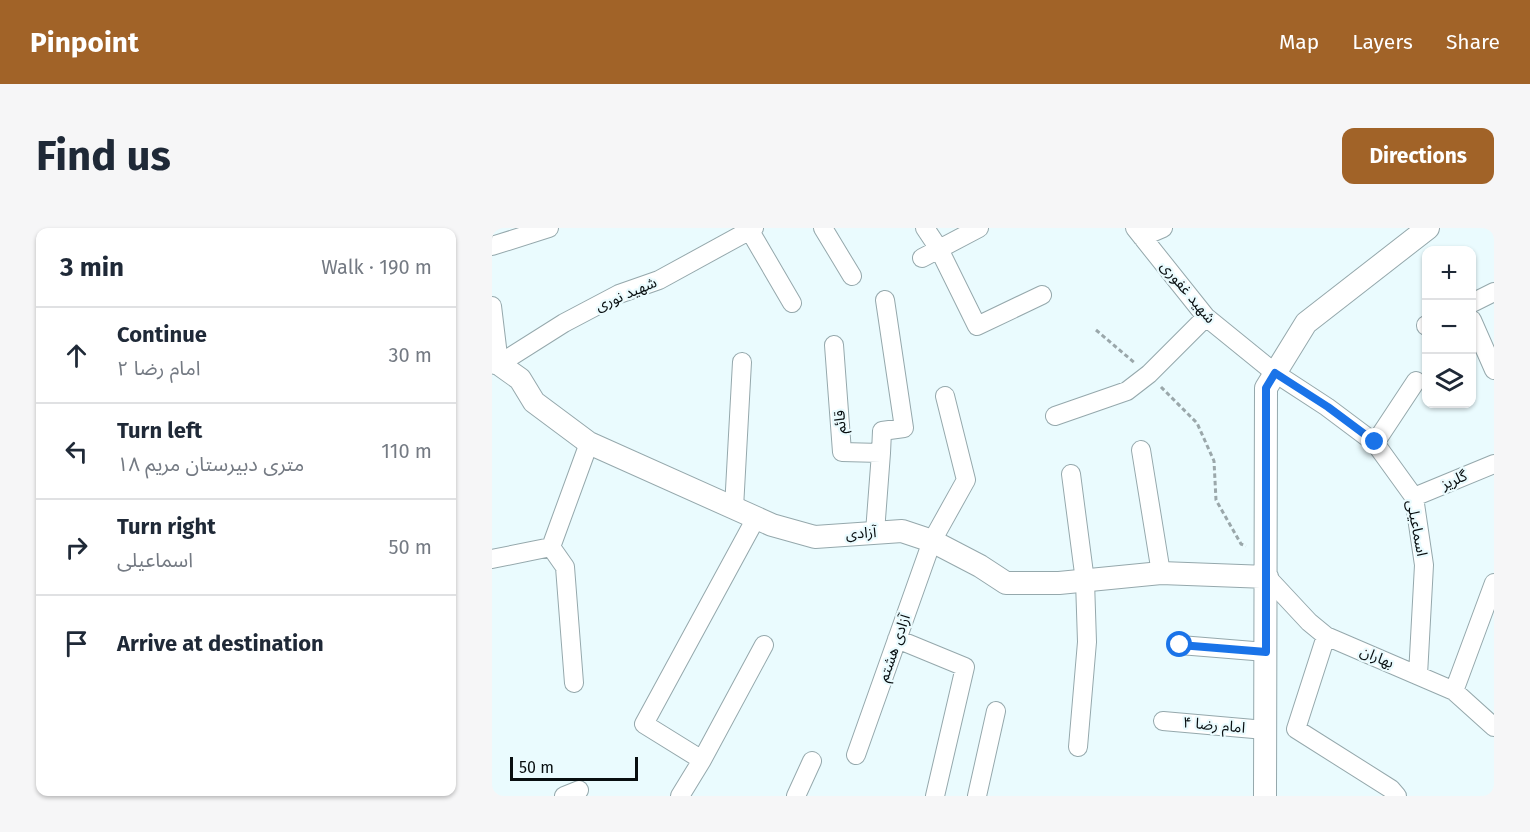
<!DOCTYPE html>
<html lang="en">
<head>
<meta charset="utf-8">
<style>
	body { margin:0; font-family:"Fira Sans","Noto Sans Arabic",sans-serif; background:#f6f6f7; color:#1f2937 }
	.controls { position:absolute; right:18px; top:18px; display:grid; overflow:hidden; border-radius:12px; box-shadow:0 2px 4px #0004 }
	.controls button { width:54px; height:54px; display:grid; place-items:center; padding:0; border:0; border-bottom:2px solid #e0e1e3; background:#fff; color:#1f2937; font:30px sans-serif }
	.scale { position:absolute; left:18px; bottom:15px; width:128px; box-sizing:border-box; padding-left:6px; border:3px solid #080e10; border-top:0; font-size:16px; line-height:21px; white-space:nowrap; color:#080e10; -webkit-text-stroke:4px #eafbfe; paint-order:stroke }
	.stop { position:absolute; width:18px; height:18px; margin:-14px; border:4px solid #1a73e8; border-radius:50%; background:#fff }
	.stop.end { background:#1a73e8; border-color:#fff; box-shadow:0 2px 6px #0008 }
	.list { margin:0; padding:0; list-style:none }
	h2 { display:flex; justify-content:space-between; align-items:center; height:78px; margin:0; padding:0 24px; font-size:26px }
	h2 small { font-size:20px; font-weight:400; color:#747a83 }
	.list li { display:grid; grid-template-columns:39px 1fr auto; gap:18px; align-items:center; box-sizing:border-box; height:96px; padding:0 24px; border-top:2px solid #e0e1e3 }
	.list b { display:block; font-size:22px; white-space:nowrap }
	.list p { margin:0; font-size:20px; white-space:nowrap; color:#747a83 }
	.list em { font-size:20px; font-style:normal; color:#747a83 }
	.icon { flex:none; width:33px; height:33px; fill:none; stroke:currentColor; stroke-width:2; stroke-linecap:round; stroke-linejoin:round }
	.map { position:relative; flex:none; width:1002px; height:568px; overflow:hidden; border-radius:12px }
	header { display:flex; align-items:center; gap:36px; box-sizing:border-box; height:84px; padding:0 30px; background:#a16328; color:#fff }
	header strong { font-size:28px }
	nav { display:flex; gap:33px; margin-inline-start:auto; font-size:21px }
	.intro { display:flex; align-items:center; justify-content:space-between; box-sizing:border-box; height:144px; padding:0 36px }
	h1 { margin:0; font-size:42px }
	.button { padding:15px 27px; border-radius:12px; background:#a16328; color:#fff; font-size:21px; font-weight:700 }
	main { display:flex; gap:36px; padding:0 36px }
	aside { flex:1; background:#fff; border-radius:12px; box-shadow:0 2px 4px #0004 }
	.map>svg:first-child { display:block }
</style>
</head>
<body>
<header>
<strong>Pinpoint</strong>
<nav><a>Map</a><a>Layers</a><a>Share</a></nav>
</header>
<div class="intro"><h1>Find us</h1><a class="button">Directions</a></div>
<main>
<aside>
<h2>3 min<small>Walk · 190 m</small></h2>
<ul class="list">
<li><svg class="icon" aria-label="ahead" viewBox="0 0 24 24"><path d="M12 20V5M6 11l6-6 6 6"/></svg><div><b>Continue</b><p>امام رضا ۲</p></div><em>30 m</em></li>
<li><svg class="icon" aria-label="left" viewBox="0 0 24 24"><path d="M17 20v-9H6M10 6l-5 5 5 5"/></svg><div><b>Turn left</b><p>۱۸ متری دبیرستان مریم</p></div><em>110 m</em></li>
<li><svg class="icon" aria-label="right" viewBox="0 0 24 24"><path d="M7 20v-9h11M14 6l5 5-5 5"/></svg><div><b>Turn right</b><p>اسماعیلی</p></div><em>50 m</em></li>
<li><svg class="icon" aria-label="arrive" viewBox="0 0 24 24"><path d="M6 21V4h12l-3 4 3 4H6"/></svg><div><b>Arrive at destination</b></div></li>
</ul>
</aside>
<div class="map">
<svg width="1002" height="568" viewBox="0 0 1002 568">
	<rect width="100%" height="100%" fill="#eafbfe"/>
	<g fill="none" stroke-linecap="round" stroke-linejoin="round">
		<defs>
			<path id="minor" d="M 331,0 L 360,48
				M 433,0 L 447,21 L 485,98 L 550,67
				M 643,0 L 714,89 L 783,145 L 835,179 L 883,215 L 922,269 L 932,337 L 926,447
				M 258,3 L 300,75
				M 650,9 L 671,0
				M 0,18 L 57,0
				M 430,30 L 487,0
				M 980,75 L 1002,64
				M 0,78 L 7,136 L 72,95 L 127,66 L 167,52 L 262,0
				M 980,92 L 1002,142
				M 934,98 L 934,97
				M 342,117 L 350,224 L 389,225 L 383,304
				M 563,188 L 635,163 L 657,146 L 714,89
				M 883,215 L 924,153
				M 649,222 L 669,345
				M 389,225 L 390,203 L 412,200 L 393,72
				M 579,246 L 593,353 L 595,414 L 586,519
				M 922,269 L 1002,236
				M 242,280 L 250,134
				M 59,319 L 73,339 L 82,455
				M 0,331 L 59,319 L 97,215
				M 775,349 L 817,394 L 834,408 L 962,463 L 1002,499
				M 834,408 L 804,501 L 899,561 L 905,568
				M 405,411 L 473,439 L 443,568
				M 688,417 L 774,424
				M 962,463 L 1002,355
				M 671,493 L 773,502
				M 364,527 L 440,313 L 474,252 L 453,168
				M 210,532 L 272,417
				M 72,568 L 87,562
				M 188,568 L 210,532 L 152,496 L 264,290
				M 304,568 L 320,533
				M 485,568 L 504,483"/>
			<path id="tertiary" d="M 0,134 L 7,136 L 28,151 L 42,174 L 97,215 L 280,297 L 323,309 L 410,303 L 440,313 L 488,338 L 514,355 L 567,355 L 669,345 L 775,349
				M 773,568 L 774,160 L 814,95 L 936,0"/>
		</defs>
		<use href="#minor" stroke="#95a8ac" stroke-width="20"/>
		<use href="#tertiary" stroke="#95a8ac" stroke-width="24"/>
		<path stroke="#9aa7aa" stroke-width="3" stroke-dasharray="4.5 3" stroke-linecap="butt" d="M 604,102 L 644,136
			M 669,159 L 705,195 L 722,233 L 724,272 L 749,316 L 754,318"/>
		<use href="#minor" stroke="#fff" stroke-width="18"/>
		<use href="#tertiary" stroke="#fff" stroke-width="22"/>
	</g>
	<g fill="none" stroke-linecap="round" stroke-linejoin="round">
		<path stroke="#1a73e8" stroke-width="8" d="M 688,417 L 774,424 L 774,160 L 783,145 L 836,179 L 883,214"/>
	</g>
	<g text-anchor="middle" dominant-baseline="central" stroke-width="4.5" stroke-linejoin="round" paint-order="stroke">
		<g font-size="15" fill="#080e10" stroke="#eafbfe">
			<text transform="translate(696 64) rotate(50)">شهید غفوری</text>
			<text transform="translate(134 66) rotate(-23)">شهید نوری</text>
			<text transform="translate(348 194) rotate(-94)">قائم</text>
			<text transform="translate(962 252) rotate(-23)">گلریز</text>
			<text transform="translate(925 300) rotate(79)">اسماعیلی</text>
			<text transform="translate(369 305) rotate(-4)">آزادی</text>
			<text transform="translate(402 420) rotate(-71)">آزادی هشتم</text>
			<text transform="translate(885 429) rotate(23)">بهاران</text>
			<text transform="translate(722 497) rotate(5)">امام رضا ۴</text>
		</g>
	</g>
</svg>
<div class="controls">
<button>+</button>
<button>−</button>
<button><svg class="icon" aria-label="layers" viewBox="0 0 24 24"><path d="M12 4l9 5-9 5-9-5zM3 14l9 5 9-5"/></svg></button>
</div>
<div class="scale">50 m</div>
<div class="stop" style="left:688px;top:417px"></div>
<div class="stop end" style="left:883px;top:214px"></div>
</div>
</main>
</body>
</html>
